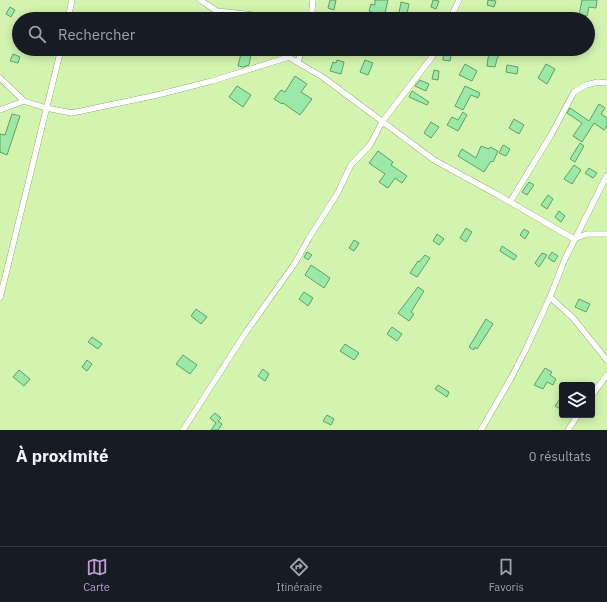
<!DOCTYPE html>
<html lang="fr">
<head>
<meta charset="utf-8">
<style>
	body { margin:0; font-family:"IBM Plex Sans",sans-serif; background:#242831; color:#f1f3f6 }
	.controls { position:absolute; right:12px; bottom:12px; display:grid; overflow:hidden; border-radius:4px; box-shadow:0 2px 10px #0003 }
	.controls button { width:36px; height:36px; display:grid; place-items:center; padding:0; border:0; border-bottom:1px solid #363941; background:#171b24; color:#f1f3f6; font:20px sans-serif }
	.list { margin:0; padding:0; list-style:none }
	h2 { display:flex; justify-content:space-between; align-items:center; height:52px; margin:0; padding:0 16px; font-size:17px }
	h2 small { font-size:13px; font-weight:400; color:#9ea1a6 }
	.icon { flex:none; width:22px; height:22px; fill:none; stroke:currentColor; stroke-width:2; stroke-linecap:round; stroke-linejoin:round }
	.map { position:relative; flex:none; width:607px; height:430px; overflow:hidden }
	.search { position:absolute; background:#171b24; box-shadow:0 2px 10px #0003; left:12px; right:12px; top:12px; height:44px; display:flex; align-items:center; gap:10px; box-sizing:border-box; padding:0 14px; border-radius:22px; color:#9ea1a6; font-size:15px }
	.sheet { height:116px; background:#171b24 }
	nav { display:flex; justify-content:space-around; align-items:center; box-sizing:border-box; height:56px; border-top:1px solid #363941; background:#171b24; font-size:11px; color:#9ea1a6 }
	nav a { display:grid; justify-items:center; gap:2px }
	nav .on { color:#bb9dd2 }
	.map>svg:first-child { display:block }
</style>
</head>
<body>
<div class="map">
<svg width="607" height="430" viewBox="0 0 607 430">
	<rect width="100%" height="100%" fill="#d3f4af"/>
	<path fill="#9ae9a7" stroke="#619e6c" d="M 330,0 L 336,0 L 334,10 L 328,8 Z
		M 375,0 L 388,0 L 384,17 L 369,11 L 371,4 L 375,5 Z
		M 433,0 L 439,1 L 436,9 L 431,7 Z
		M 488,0 L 496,1 L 494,7 L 487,5 Z
		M 582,0 L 597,0 L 596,8 L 589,7 L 587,16 L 579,15 Z
		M 401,2 L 409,4 L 406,19 L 398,19 Z
		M 10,7 L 15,10 L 11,17 L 6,14 Z
		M 242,49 L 252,49 L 249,65 L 243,67 L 238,66 Z
		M 444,49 L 452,51 L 450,61 L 443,60 Z
		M 493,49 L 502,49 L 497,59 L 495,67 L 487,66 L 488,58 Z
		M 13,54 L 20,57 L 18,63 L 10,61 Z
		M 337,60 L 344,62 L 341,74 L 330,71 L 333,62 L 336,63 Z
		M 365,60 L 373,63 L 368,75 L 360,72 Z
		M 465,64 L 477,71 L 472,81 L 459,75 Z
		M 546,64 L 555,69 L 547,84 L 538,78 Z
		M 507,65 L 518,67 L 517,74 L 506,72 Z
		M 434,70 L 439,71 L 438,80 L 432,79 Z
		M 295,76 L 307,84 L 301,92 L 312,99 L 300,115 L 283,103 L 282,104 L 274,99 L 281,90 L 285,92 Z
		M 420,80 L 429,84 L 426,91 L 415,86 Z
		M 237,86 L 251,95 L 243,107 L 229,97 Z
		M 465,86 L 480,93 L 478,98 L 471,95 L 463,110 L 455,106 Z
		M 412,91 L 429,102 L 427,105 L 409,97 Z
		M 599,104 L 605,108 L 601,114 L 607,118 L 607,126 L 604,130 L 594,123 L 582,142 L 573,136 L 582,123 L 567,113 L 570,108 L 589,121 Z
		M 463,112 L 467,115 L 458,131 L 447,125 L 452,117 L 458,120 Z
		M 12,114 L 20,116 L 7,155 L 0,152 L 0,134 L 5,135 Z
		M 514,119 L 524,125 L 519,134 L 509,128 Z
		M 431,122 L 439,127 L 431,138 L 424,133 Z
		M 580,143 L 584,146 L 575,162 L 570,159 Z
		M 503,145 L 510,149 L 506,156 L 499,153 Z
		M 481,146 L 489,149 L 490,147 L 498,151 L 493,162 L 491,161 L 484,172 L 458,156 L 462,149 L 476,158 Z
		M 378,151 L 393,162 L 391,165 L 407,176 L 402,183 L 395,178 L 388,188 L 379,182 L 385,174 L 369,163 Z
		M 574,165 L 581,170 L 572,184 L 564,179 Z
		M 589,168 L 597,173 L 593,178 L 585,173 Z
		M 529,182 L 534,185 L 527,195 L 522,192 Z
		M 548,195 L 553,199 L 547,209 L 541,205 Z
		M 559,211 L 565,216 L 561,222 L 555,217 Z
		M 466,228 L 472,232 L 466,242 L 460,238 Z
		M 524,229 L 529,232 L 525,239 L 520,235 Z
		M 437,234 L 444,239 L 439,245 L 433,241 Z
		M 354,240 L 359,243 L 354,251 L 349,248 Z
		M 502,246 L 517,256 L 514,260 L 500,251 Z
		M 307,252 L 312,255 L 308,260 L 304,257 Z
		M 552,252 L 558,256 L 554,262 L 548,258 Z
		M 542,253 L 547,255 L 539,267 L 535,263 Z
		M 425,255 L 430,258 L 417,277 L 410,273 L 418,261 L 419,262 Z
		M 311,265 L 330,278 L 324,288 L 305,275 Z
		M 418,287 L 424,291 L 411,312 L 414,314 L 409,321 L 398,313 Z
		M 304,292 L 313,298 L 308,306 L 299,299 Z
		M 579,299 L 590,304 L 586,312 L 575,307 Z
		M 196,309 L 207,317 L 201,324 L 191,316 Z
		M 486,319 L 493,324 L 477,349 L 475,347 L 474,350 L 469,347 Z
		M 392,327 L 402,334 L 397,341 L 387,334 Z
		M 92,337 L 102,344 L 98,349 L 88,342 Z
		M 345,344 L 359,353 L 354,360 L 340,351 Z
		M 183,355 L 197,365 L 190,374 L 176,364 Z
		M 87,360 L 92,364 L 87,371 L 82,367 Z
		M 545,368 L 552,372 L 550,375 L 556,379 L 553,385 L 547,382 L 543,389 L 534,385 Z
		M 263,369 L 269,374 L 265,381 L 258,376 Z
		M 19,370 L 30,379 L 24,386 L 13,377 Z
		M 438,385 L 449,392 L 447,397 L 435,389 Z
		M 562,396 L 562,405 L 560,409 L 555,406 Z
		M 215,413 L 221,418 L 218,421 L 222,424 L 218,430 L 211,430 L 216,423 L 210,418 Z
		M 327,415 L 334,419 L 331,425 L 323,421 Z"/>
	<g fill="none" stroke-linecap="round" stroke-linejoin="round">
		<defs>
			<path id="minor" d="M 200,0 L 229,19
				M 217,11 L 290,19
				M 68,19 L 72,0
				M 311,19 L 313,0
				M 450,19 L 459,0
				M 275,49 L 324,78 L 434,160 L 498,195 L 574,239 L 587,234 L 607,234
				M 298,62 L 302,49
				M 0,78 L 24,101 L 46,108 L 72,113 L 157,95 L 212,81 L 289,57
				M 0,110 L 24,101
				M 510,202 L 551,135 L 574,92 L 586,85 L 598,82 L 607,83
				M 550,297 L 573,318 L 607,360
				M 0,298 L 61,49
				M 592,395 L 607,375
				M 183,430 L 246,332 L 295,263 L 309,238 L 337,194 L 351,165 L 370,145 L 382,122 L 432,57 L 436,49
				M 481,430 L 510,380 L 526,349 L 550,297 L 564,261 L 607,175
				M 568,430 L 578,415"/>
		</defs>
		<use href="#minor" stroke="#688544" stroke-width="6"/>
		<use href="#minor" stroke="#fff" stroke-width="5.5"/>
	</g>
</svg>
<div class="controls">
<button><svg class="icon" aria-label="layers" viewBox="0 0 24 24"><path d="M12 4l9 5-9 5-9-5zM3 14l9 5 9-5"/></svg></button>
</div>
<div class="search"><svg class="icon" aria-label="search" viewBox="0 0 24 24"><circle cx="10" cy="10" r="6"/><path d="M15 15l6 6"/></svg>Rechercher</div>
</div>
<section class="sheet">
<h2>À proximité<small>0 résultats</small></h2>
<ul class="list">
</ul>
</section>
<nav>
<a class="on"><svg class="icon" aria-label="map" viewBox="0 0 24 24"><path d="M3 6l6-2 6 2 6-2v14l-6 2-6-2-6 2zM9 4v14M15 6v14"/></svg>Carte</a>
<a><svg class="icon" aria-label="directions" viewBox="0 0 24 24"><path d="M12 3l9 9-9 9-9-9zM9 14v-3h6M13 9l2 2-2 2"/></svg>Itinéraire</a>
<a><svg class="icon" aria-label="saved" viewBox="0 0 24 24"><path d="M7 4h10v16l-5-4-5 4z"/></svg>Favoris</a>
</nav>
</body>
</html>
